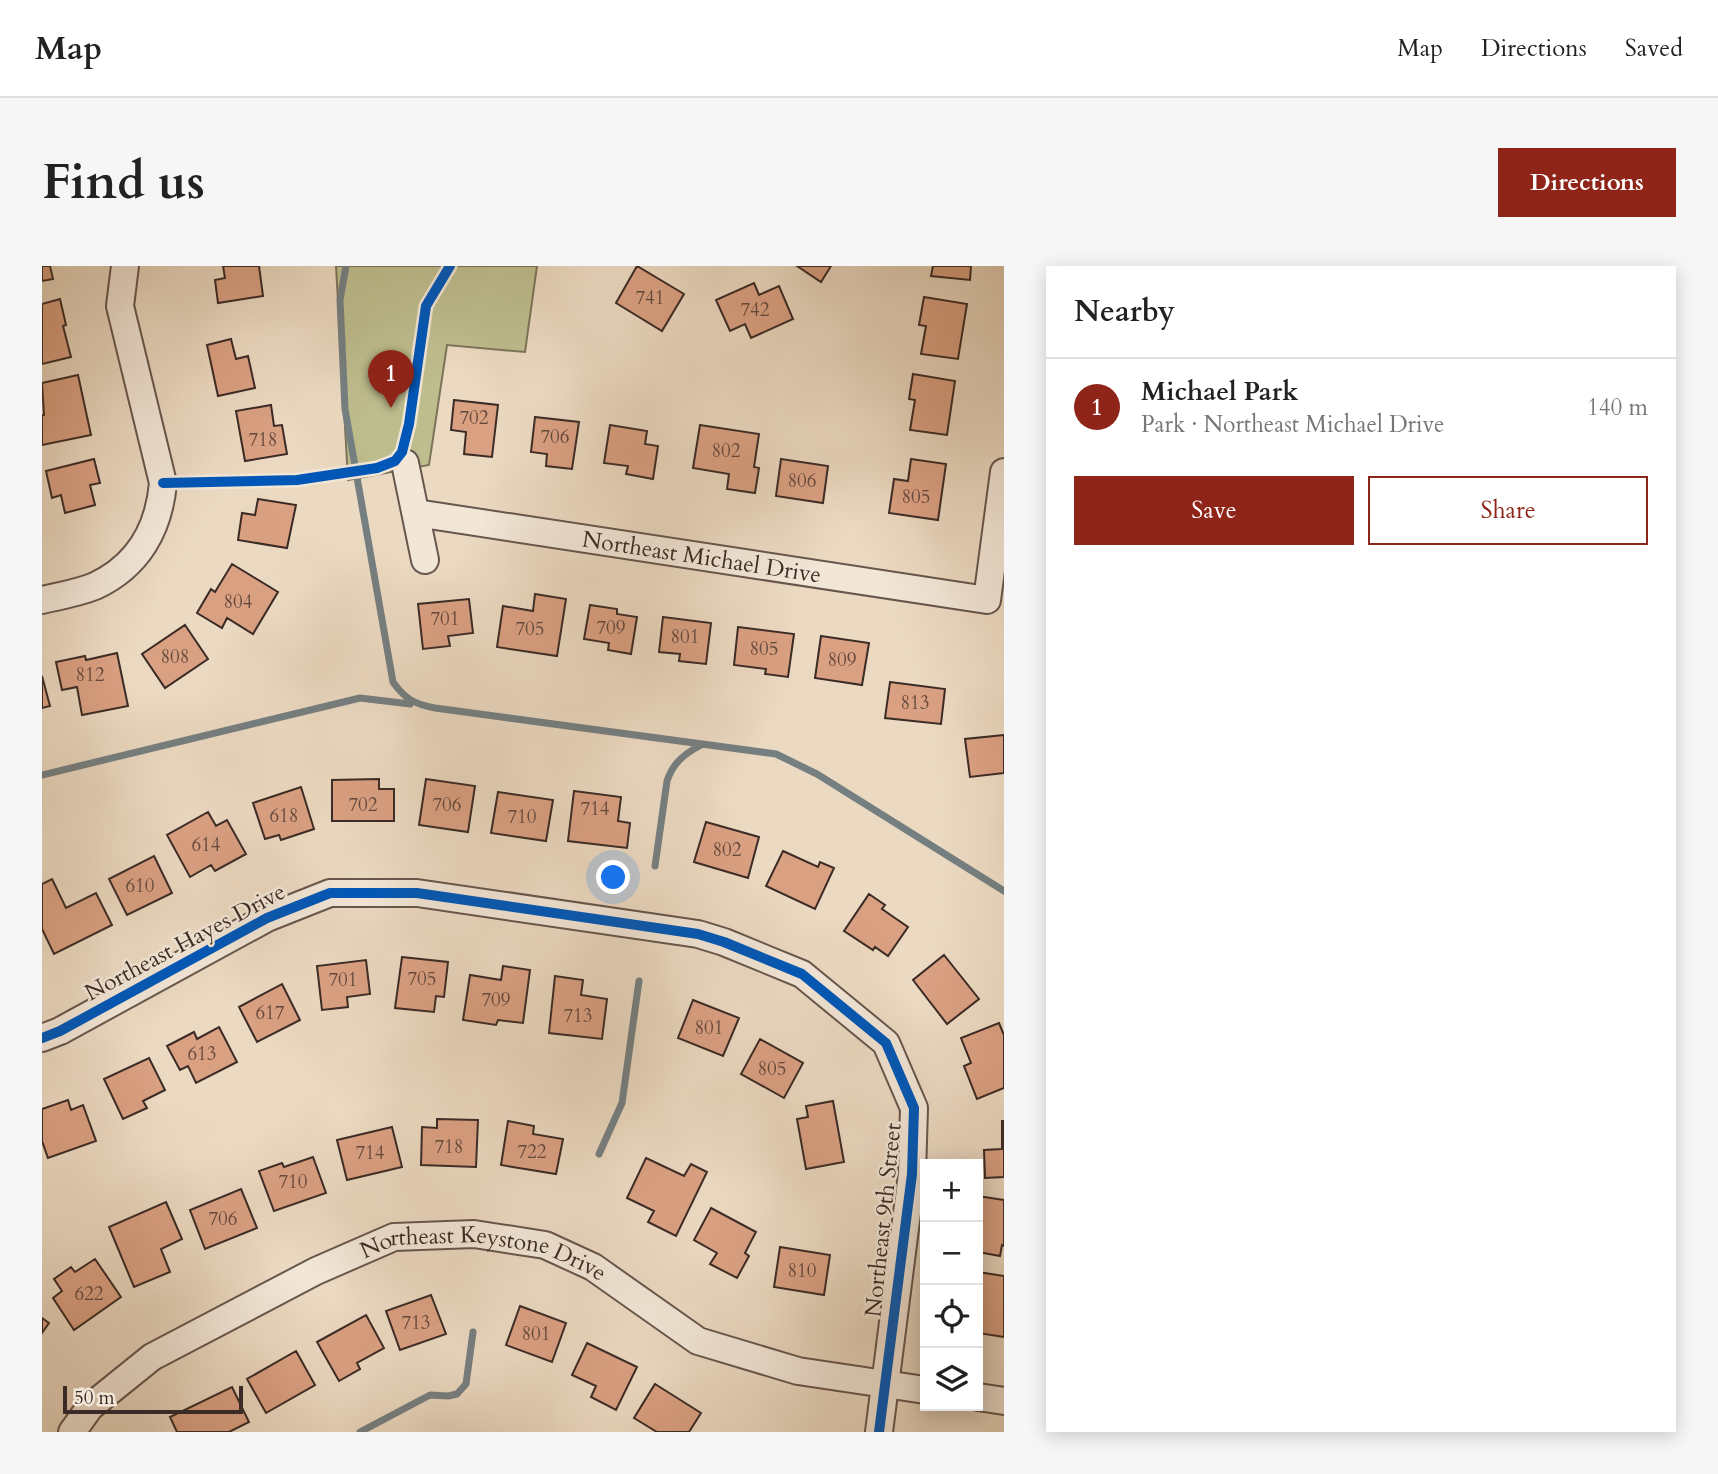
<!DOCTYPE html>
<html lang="en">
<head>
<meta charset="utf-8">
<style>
	body { margin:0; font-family:Cardo,serif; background:#f6f6f6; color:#222 }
	.controls { position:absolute; right:21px; bottom:21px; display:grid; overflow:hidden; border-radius:0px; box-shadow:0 4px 18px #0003 }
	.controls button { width:63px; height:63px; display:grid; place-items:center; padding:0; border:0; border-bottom:2px solid #e0e0e0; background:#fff; color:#222; font:35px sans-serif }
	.scale { position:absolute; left:21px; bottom:18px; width:180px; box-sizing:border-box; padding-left:7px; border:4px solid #3b2b26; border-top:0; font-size:19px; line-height:24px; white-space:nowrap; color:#3b2b26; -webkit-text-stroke:5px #f2e6d7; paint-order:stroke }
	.you { position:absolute; left:572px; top:612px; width:24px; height:24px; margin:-18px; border:5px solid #fff; border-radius:50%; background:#1a73e8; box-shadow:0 0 0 10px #1a73e833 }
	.badge { display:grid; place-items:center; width:46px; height:46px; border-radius:50%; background:#8f2418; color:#fff; font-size:23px; font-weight:700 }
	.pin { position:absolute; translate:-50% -58px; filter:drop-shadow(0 2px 4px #0008) }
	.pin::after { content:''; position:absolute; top:37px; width:24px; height:21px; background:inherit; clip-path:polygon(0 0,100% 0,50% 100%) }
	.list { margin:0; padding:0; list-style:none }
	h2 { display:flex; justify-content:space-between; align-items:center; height:91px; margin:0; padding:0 28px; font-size:30px }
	h2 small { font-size:23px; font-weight:400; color:#767676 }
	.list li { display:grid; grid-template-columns:46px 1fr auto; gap:21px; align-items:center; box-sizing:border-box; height:98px; padding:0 28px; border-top:2px solid #e0e0e0 }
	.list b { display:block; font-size:26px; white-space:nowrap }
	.list p { margin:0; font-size:23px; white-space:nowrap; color:#767676 }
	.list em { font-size:23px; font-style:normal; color:#767676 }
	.actions { display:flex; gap:14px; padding:21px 28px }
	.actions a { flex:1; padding:16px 0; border:2px solid #8f2418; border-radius:0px; text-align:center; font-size:24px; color:#8f2418 }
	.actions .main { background:#8f2418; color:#fff }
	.icon { flex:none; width:38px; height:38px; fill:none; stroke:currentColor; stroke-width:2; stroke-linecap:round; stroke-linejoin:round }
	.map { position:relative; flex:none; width:962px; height:1166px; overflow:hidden; border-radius:0px }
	header { display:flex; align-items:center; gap:42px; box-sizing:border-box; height:98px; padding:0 35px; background:#fff; border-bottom:2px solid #e0e0e0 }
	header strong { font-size:33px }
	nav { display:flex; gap:38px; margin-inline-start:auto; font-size:24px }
	.intro { display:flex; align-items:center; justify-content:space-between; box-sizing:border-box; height:168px; padding:0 42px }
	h1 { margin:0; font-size:49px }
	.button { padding:18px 32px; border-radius:0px; background:#8f2418; color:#fff; font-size:24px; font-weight:700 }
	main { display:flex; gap:42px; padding:0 42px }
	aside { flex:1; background:#fff; border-radius:0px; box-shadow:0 4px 18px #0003 }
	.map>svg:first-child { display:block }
</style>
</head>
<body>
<header>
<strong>Map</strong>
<nav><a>Map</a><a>Directions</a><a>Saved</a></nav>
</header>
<div class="intro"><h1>Find us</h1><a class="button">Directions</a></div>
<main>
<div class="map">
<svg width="962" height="1166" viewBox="0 0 962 1166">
	<rect width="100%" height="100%" fill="#ebd9c1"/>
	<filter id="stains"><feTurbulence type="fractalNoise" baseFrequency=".00286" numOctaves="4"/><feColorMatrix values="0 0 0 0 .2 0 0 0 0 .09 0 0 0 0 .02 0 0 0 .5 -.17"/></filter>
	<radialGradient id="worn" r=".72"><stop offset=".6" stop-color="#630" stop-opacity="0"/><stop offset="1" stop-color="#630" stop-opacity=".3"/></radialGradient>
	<path fill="#bebd8e" stroke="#7c745a" stroke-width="2" d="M 294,0 L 495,0 L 483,86 L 405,79 L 387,199 L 306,214 Z"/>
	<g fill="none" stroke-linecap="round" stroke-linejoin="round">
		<path stroke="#757f81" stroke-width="7" d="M 304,0 L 298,34 L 303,143 L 351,416 C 363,433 372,438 393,442 L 734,488 L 775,508 L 962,625
			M 0,509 L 318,432 L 368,438
			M 613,600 L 625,515 C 631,497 642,488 659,479
			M 557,888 L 580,837 L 597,715
			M 318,1166 L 388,1129 L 406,1130 L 415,1128 L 424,1118 L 431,1066"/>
	</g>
	<path fill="#daa082" stroke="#3b2b26" stroke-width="2" d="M 0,0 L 8,0 L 11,13 L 0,15 Z
		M 181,0 L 217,0 L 221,30 L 176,37 L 173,14 L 183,12 Z
		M 595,0 L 642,28 L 620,65 L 574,37 Z
		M 755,0 L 789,0 L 779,16 Z
		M 891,0 L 929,0 L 928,14 L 889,10 Z
		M 712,17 L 717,29 L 737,20 L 751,53 L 709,72 L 703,58 L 688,65 L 674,34 Z
		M 882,31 L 925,38 L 916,93 L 879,88 L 884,60 L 877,59 Z
		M 18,33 L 24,59 L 21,60 L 29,91 L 0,98 L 0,38 Z
		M 189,73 L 194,93 L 206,90 L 213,122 L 176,130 L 165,79 Z
		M 871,108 L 913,115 L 905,169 L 868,164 L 873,134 L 867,133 Z
		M 36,109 L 49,169 L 0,179 L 0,149 L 2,149 L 0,117 Z
		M 412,134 L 456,139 L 450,191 L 422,188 L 424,166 L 409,164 Z
		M 229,139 L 232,160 L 240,159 L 245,188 L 203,195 L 194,145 Z
		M 493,151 L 537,156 L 530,203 L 504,200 L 505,188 L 489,186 Z
		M 568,159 L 605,165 L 603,178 L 616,180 L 611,213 L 584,208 L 586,200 L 562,197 Z
		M 658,159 L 717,168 L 712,201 L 717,202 L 713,227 L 685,223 L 687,208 L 651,202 Z
		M 52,193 L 58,217 L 48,219 L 53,239 L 23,247 L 19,229 L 10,232 L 4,205 Z
		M 739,193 L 786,200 L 781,237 L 734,230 Z
		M 869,193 L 904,198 L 896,254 L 847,247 L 852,213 L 866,215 Z
		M 216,233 L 254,239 L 245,282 L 196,274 L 200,247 L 213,249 Z
		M 190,298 L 236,326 L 211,368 L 185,352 L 180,362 L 155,347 L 169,323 L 173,326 Z
		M 493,328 L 524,333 L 515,390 L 455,381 L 461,340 L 491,345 Z
		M 427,333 L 431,367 L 406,370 L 408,380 L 381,383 L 376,338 Z
		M 548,339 L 575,343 L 575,348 L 595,351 L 589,388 L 566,384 L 567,377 L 542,373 Z
		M 621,351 L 669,357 L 664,398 L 637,395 L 638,388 L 617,386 Z
		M 143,359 L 166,393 L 123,422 L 100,388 Z
		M 696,361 L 752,368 L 746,411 L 723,408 L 724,403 L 692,399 Z
		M 779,370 L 827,377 L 820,419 L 773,412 Z
		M 75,387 L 86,440 L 40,449 L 35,421 L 20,424 L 14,396 L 43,390 L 44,394 Z
		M 0,410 L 8,440 L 0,442 Z
		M 848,416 L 903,423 L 899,458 L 843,452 Z
		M 962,469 L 962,507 L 928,511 L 923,473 Z
		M 337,513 L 337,523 L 352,523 L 352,555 L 290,555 L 290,514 Z
		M 384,513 L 433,520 L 426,566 L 377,559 Z
		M 259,521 L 272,563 L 239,574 L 237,569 L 223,573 L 211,537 Z
		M 532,525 L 579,531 L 576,555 L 588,557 L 585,582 L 526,575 Z
		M 456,526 L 511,534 L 504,575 L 449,567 Z
		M 166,546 L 174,560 L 185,554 L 204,588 L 173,605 L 169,599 L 148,611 L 125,569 Z
		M 664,556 L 717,571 L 706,612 L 652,596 Z
		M 741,585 L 776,601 L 778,596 L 792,602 L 773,643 L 724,620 Z
		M 112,590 L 130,627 L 85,649 L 67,613 Z
		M 10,613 L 24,642 L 54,627 L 70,659 L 12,688 L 0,663 L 0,618 Z
		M 827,628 L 843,639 L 840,643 L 866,661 L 846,690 L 833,681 L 831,684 L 802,665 Z
		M 902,689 L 937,733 L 905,758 L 871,714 Z
		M 360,691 L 406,696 L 402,731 L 394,730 L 392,746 L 353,742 Z
		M 324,694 L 328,728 L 305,731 L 306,741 L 280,744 L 275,700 Z
		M 461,700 L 488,704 L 481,757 L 456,754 L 454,759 L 421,754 L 428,709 L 459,714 Z
		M 513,710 L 541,714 L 539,729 L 565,733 L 560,773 L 507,767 Z
		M 240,718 L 258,754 L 215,776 L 197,741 Z
		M 651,734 L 697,752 L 681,790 L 636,772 Z
		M 957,757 L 962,769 L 962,822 L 935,833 L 922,800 L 929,797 L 919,772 Z
		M 177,761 L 195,796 L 154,817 L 146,800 L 138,804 L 125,780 L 152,766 L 155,773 Z
		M 718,773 L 761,797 L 742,832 L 699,808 Z
		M 107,792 L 123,824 L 101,835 L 105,842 L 81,853 L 62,813 Z
		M 26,834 L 29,844 L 41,839 L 54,875 L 6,892 L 0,875 L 0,843 Z
		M 791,835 L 802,896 L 764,903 L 755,853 L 766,851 L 764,840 Z
		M 395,853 L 436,854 L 434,901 L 379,899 L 380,861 L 395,862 Z
		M 466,855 L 492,860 L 491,868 L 521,873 L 514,908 L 459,899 Z
		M 960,855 L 962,855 L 962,911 L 943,912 L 942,884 L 960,883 Z
		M 350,861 L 360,901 L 305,914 L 295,874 Z
		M 271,891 L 284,927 L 232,945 L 217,905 L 240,897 L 242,901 Z
		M 604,892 L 642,910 L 649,898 L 665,906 L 634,970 L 606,956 L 612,945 L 585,932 Z
		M 199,923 L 215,962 L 163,983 L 148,944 Z
		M 936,930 L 962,934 L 962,980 L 960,979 L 958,990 L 936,986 Z
		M 124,936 L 140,973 L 119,983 L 128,1006 L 92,1021 L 67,961 Z
		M 669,942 L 714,966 L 703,987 L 707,990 L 695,1012 L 668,998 L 675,987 L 652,974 Z
		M 738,981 L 788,989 L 782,1029 L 732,1021 Z
		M 53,993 L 79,1031 L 32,1064 L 11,1032 L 20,1025 L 12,1013 L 29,1001 L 33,1006 Z
		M 936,1006 L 962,1010 L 962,1071 L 936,1067 Z
		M 389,1029 L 404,1068 L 358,1084 L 344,1045 Z
		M 478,1040 L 524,1057 L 510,1096 L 464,1079 Z
		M 324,1049 L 342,1082 L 315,1097 L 318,1103 L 297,1115 L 275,1076 Z
		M 0,1052 L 7,1057 L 0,1067 Z
		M 545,1077 L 595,1101 L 574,1144 L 549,1131 L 554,1120 L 530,1109 Z
		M 254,1085 L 273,1119 L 224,1147 L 205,1113 Z
		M 613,1118 L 659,1147 L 647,1166 L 615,1166 L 592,1152 Z
		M 190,1121 L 207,1156 L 187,1166 L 135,1166 L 128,1151 Z"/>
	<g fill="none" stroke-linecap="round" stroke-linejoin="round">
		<defs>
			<g id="minor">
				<path d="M 363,197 L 383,294"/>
				<path id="s1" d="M 374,247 L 945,334 L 962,206"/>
				<path d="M 0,334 C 17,330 36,327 53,320 C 96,300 117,263 121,217 L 78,40 L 83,0"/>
				<path d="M 0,772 L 18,765 L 225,652 L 288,627 L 375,627 L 656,668 L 682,676 L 760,708 L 844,777 L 872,842 L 870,908 L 837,1166"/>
				<path d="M 936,1131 L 962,1135"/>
				<path id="s2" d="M 30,1166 L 48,1141 L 110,1091 L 274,1005 L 352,971 L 432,968 L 503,979 L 551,1001 L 656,1075 L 756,1105 L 883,1124"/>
			</g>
		</defs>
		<use href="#minor" stroke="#67564d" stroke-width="30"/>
		<path stroke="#3b2b26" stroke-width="4.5" stroke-dasharray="2 3.5" stroke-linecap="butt" d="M 142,216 L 255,214 L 288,209"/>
		<use href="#minor" stroke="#f2e6d7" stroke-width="26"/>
		<defs>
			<path id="cycleway" d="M 121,217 L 255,214 L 335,202 L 353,195 L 360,186 L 367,158 L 384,40 L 408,0
				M 0,772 L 18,765 L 225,652 L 288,627 L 375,627 L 656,668 L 682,676 L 760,708 L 844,777 L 872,842 L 870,908 L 837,1166"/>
		</defs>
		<use href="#cycleway" stroke="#f2e6d7" stroke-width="15"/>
		<use href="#cycleway" stroke="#0057b8" stroke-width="10"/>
	</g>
	<g text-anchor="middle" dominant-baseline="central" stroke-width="5" stroke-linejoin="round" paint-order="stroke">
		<g font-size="19" fill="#63483d">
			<text x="608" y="32">741</text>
			<text x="713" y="44">742</text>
			<text x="432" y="152">702</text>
			<text x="513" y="171">706</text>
			<text x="221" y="174">718</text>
			<text x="684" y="185">802</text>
			<text x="760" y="215">806</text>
			<text x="874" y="231">805</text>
			<text x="196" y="336">804</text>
			<text x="403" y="353">701</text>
			<text x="569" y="362">709</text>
			<text x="488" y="363">705</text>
			<text x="643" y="371">801</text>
			<text x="722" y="383">805</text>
			<text x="133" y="391">808</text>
			<text x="800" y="394">809</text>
			<text x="48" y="409">812</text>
			<text x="873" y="437">813</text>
			<text x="321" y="539">702</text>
			<text x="405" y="539">706</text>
			<text x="553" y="543">714</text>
			<text x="242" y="550">618</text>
			<text x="480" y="551">710</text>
			<text x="164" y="579">614</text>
			<text x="685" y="584">802</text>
			<text x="98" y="620">610</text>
			<text x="380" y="713">705</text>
			<text x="301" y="714">701</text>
			<text x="454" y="734">709</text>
			<text x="228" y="747">617</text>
			<text x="536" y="750">713</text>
			<text x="667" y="762">801</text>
			<text x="160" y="788">613</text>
			<text x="730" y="803">805</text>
			<text x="407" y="881">718</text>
			<text x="490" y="886">722</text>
			<text x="328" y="887">714</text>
			<text x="251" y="916">710</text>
			<text x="181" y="953">706</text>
			<text x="760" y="1005">810</text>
			<text x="47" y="1028">622</text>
			<text x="374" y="1057">713</text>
			<text x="494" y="1068">801</text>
		</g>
		<g font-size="23" fill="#3b2b26" stroke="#f2e6d7">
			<text stroke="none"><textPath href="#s1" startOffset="289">Northeast Michael Drive</textPath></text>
			<text transform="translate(143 676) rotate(-28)">Northeast Hayes Drive</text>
			<text transform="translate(841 954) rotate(-84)">Northeast 9th Street</text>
			<text stroke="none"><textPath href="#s2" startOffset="472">Northeast Keystone Drive</textPath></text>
		</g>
	</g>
	<rect width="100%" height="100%" filter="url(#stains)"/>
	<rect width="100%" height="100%" fill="url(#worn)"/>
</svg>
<div class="controls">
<button>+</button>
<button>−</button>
<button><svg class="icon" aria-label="locate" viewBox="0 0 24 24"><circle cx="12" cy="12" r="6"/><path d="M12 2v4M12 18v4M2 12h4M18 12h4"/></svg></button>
<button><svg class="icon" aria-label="layers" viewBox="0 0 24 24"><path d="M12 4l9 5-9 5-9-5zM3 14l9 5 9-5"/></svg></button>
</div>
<div class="scale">50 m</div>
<div class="you"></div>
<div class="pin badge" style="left:349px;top:142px">1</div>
</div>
<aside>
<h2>Nearby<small></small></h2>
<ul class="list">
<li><span class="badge">1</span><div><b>Michael Park</b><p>Park · Northeast Michael Drive</p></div><em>140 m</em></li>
</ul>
<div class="actions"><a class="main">Save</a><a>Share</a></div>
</aside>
</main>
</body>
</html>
